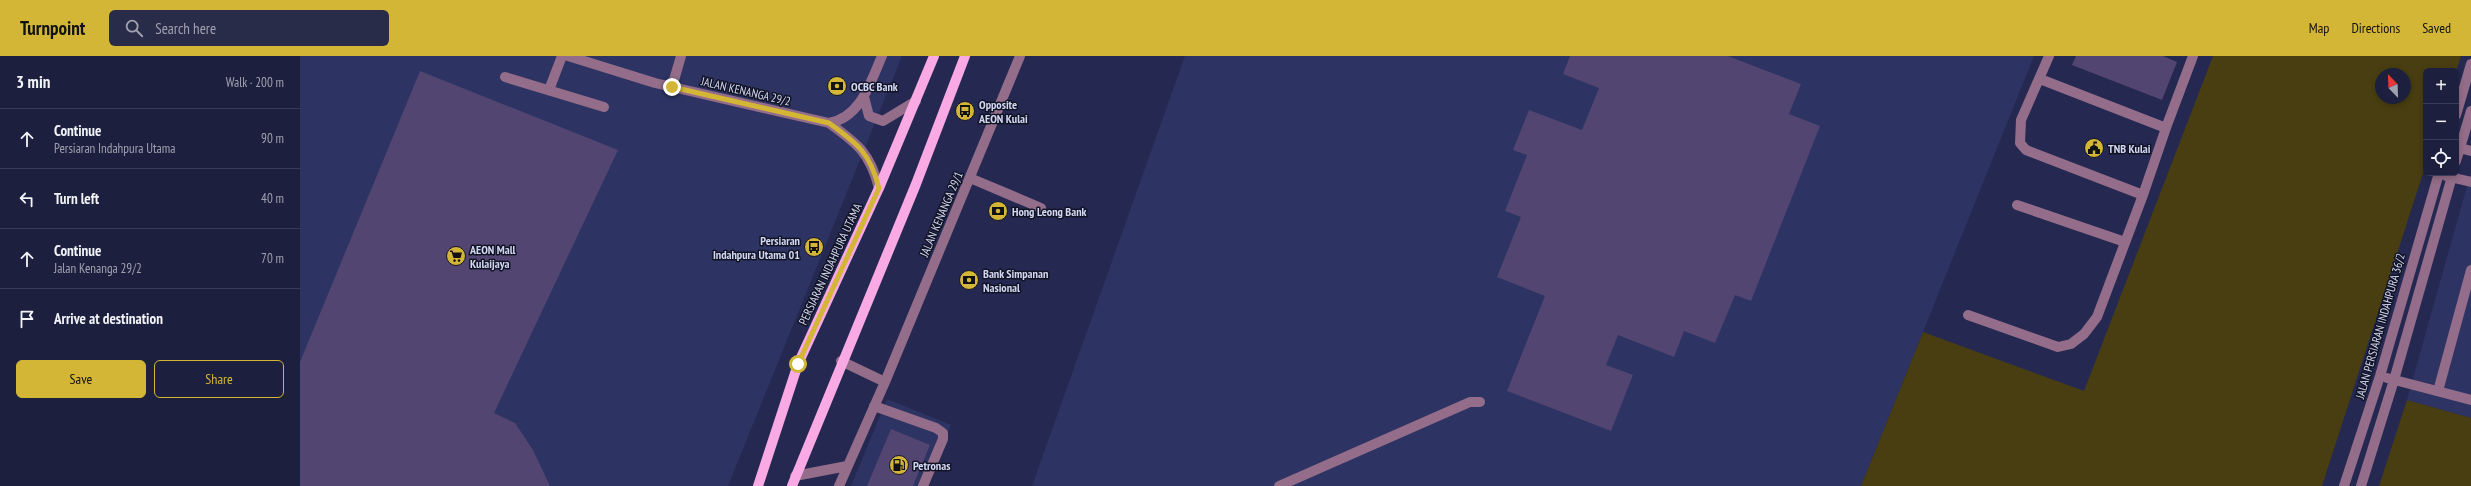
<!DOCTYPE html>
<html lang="en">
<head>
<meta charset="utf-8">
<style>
	body { margin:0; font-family:"PT Sans Narrow",sans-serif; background:#292c49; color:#f1f3f6 }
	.controls { position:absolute; right:12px; top:12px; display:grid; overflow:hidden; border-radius:6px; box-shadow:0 2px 6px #0003 }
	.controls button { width:36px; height:36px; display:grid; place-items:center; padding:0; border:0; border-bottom:1px solid #3a3d58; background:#1c1f3e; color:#f1f3f6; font:20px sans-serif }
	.compass { position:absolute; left:2075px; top:12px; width:36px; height:36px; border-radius:50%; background:#1c1f3e; box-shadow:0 2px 6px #0003; rotate:337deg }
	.stop { position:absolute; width:12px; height:12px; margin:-9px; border:3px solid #d3b635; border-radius:50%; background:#fff }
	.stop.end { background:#d3b635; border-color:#fff; box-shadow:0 1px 4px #0008 }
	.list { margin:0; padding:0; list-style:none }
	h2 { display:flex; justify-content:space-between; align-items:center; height:52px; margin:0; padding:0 16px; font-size:17px }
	h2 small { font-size:13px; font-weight:400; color:#a0a2b0 }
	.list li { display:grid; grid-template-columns:26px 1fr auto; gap:12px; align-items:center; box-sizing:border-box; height:60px; padding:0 16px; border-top:1px solid #3a3d58 }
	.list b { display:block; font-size:15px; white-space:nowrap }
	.list p { margin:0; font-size:13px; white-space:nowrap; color:#a0a2b0 }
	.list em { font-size:13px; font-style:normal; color:#a0a2b0 }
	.actions { display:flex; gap:8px; padding:12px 16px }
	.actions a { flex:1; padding:9px 0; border:1px solid #d3b635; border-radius:6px; text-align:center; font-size:14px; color:#d3b635 }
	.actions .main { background:#d3b635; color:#111 }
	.icon { flex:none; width:22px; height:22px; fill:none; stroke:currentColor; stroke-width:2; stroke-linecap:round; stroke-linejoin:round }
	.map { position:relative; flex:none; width:2171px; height:430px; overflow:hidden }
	header { display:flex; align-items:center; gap:24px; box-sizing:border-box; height:56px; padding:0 20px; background:#d3b635; color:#111 }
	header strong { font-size:19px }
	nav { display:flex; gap:22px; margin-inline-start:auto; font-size:14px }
	.search { width:280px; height:36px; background:#292c49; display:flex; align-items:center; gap:10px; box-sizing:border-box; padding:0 14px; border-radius:6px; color:#a0a2b0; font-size:15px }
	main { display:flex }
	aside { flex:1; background:#1c1f3e }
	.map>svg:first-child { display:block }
</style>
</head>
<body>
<header>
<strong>Turnpoint</strong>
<div class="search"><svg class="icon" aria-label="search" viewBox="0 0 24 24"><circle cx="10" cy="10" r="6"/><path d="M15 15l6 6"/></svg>Search here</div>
<nav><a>Map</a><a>Directions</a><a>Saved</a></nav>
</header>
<main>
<aside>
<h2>3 min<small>Walk · 200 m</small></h2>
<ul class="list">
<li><svg class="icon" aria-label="ahead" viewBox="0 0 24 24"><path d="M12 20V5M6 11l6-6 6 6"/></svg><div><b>Continue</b><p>Persiaran Indahpura Utama</p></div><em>90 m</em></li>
<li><svg class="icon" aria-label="left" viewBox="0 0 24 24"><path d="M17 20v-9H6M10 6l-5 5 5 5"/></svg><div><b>Turn left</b></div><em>40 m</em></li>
<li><svg class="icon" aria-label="ahead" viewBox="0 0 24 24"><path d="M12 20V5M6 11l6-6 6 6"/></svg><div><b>Continue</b><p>Jalan Kenanga 29/2</p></div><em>70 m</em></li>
<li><svg class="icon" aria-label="arrive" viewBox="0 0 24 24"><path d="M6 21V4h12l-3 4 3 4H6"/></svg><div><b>Arrive at destination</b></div></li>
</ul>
<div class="actions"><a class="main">Save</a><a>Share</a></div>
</aside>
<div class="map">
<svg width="2171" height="430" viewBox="0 0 2171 430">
	<rect width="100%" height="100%" fill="#252952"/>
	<path fill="#2d3362" d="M 0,0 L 602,0 L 428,430 L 0,430 Z
		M 885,0 L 1734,0 L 1561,430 L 732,430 Z
		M 2171,116 L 2171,362 L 2107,344 Z
		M 587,343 L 651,369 L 626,430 L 551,430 Z"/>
	<path fill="#483e11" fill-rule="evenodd" d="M 1913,0 L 2161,0 L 2156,15 L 2126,15 L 2126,108 L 2022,430 L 1561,430 L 1623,276 L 1784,335 ZM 2081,18 L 2105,18 L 2105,42 L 2081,42 Z
		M 2107,344 L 2171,362 L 2171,430 L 2079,430 Z"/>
	<path fill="#524571" d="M 1270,0 L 1428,0 L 1501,28 L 1489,58 L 1520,70 L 1451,245 L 1435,239 L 1415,287 L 1384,275 L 1374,301 L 1318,279 L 1306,309 L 1333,319 L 1311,375 L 1207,335 L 1245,240 L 1197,221 L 1221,161 L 1205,155 L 1227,99 L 1213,94 L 1229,54 L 1282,74 L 1299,32 L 1263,18 Z
		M 1776,0 L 1863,0 L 1877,6 L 1862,44 L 1772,9 Z
		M 120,15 L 318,94 L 194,357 L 215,367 L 233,394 L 250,430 L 0,430 L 0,306 Z
		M 591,373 L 630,389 L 613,430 L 567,430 Z"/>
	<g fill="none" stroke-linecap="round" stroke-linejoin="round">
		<path stroke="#936d89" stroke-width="10" d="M 268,0 L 355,27 L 529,67 C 561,61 570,27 582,0
			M 205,21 L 304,51
			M 1740,23 L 1866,72
			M 372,31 L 381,0
			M 249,34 L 262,0
			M 564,41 L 569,60 L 583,65 L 616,45
			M 2156,59 L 2171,8
			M 529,67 C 558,88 570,97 579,132
			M 2156,91 L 2171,95
			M 2156,105 L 2171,55
			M 2146,120 L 2171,126
			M 670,122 L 741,152
			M 1843,139 L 1867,69 L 1893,0
			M 1717,149 L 1825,186
			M 1668,259 L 1758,291 L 1771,288 L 1784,278 L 1797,261 L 1843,139 L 1726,94 L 1720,87 L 1721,64 L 1749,0
			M 541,305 L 585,326
			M 2087,322 L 2171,344
			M 2138,335 L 2171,214
			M 574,350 L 636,372 L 643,377 L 643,383 L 623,430
			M 495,420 L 547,410
			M 539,430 L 585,326 L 720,0
			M 979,430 L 1170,346 L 1180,346
			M 2044,430 L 2080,320 L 2139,117
			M 2061,430 L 2094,324 L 2153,117"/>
		<path stroke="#f9aae5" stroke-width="10" d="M 458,430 L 498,308 L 579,132 L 634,0
			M 492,430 L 616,128 L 665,0"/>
	</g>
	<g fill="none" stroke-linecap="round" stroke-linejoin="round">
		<path stroke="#d3b635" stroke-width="5" d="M 372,31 L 529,67 C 558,88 570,97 579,132 L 498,308"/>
	</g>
	<defs>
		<symbol id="bank-disc" viewBox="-11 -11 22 22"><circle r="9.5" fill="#d3b635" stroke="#121426"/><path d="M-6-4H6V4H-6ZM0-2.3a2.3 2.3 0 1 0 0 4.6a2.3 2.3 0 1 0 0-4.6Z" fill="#111"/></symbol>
		<symbol id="bus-disc" viewBox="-11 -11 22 22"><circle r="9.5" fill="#d3b635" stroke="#121426"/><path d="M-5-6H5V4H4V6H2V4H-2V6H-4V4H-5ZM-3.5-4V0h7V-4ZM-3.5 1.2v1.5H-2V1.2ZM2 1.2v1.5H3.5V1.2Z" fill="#111"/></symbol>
		<symbol id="civic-disc" viewBox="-11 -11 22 22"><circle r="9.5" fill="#d3b635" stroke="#121426"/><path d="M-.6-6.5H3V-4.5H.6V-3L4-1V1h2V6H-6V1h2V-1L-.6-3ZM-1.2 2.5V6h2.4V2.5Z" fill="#111"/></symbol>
		<symbol id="supermarket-disc" viewBox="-11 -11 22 22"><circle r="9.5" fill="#d3b635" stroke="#121426"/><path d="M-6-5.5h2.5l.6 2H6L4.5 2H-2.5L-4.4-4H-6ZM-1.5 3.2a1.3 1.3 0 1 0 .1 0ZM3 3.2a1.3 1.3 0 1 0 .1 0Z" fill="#111"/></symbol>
		<symbol id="fuel-disc" viewBox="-11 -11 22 22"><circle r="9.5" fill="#d3b635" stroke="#121426"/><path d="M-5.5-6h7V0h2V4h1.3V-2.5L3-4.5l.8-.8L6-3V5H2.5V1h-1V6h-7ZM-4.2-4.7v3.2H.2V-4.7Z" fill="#111"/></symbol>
	</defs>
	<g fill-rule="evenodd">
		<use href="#bank-disc" x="526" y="19" width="22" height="22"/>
		<use href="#bus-disc" x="654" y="44" width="22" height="22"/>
		<use href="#civic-disc" x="1783" y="81" width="22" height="22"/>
		<use href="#bank-disc" x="687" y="144" width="22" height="22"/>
		<use href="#bus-disc" x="503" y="180" width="22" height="22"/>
		<use href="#supermarket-disc" x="145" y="189" width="22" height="22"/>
		<use href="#bank-disc" x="658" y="213" width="22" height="22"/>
		<use href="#fuel-disc" x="588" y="398" width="22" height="22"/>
	</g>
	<g text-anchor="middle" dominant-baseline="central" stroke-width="3" stroke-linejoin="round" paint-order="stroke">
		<g font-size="12" font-weight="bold" fill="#d2d8f2" stroke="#121426" text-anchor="start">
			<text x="551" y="30">OCBC Bank</text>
			<text x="679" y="48">Opposite<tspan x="679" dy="14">AEON Kulai</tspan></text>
			<text x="1808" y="92">TNB Kulai</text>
			<text x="712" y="155">Hong Leong Bank</text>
			<text x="500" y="184" text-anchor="end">Persiaran<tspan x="500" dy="14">Indahpura Utama 01</tspan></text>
			<text x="170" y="193">AEON Mall<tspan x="170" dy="14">Kulaijaya</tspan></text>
			<text x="683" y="217">Bank Simpanan<tspan x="683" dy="14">Nasional</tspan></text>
			<text x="613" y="409">Petronas</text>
		</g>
		<g font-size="12" fill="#d2d8f2" stroke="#121426">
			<text transform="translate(446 35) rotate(13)">JALAN KENANGA 29/2</text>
			<text transform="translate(641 158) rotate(-67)">JALAN KENANGA 29/1</text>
			<text transform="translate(530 208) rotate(-65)">PERSIARAN INDAHPURA UTAMA</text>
			<text transform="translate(2080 270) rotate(-74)">JALAN PERSIARAN INDAHPURA 36/2</text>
		</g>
	</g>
</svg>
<div class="controls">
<button>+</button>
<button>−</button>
<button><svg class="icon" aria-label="locate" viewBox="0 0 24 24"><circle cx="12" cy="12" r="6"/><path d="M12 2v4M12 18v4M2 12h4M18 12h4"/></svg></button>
</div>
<svg class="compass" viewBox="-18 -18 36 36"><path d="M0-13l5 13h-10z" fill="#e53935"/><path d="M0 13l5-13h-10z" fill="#a0a2b0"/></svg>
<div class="stop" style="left:498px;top:308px"></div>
<div class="stop end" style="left:372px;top:31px"></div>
</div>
</main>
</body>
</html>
